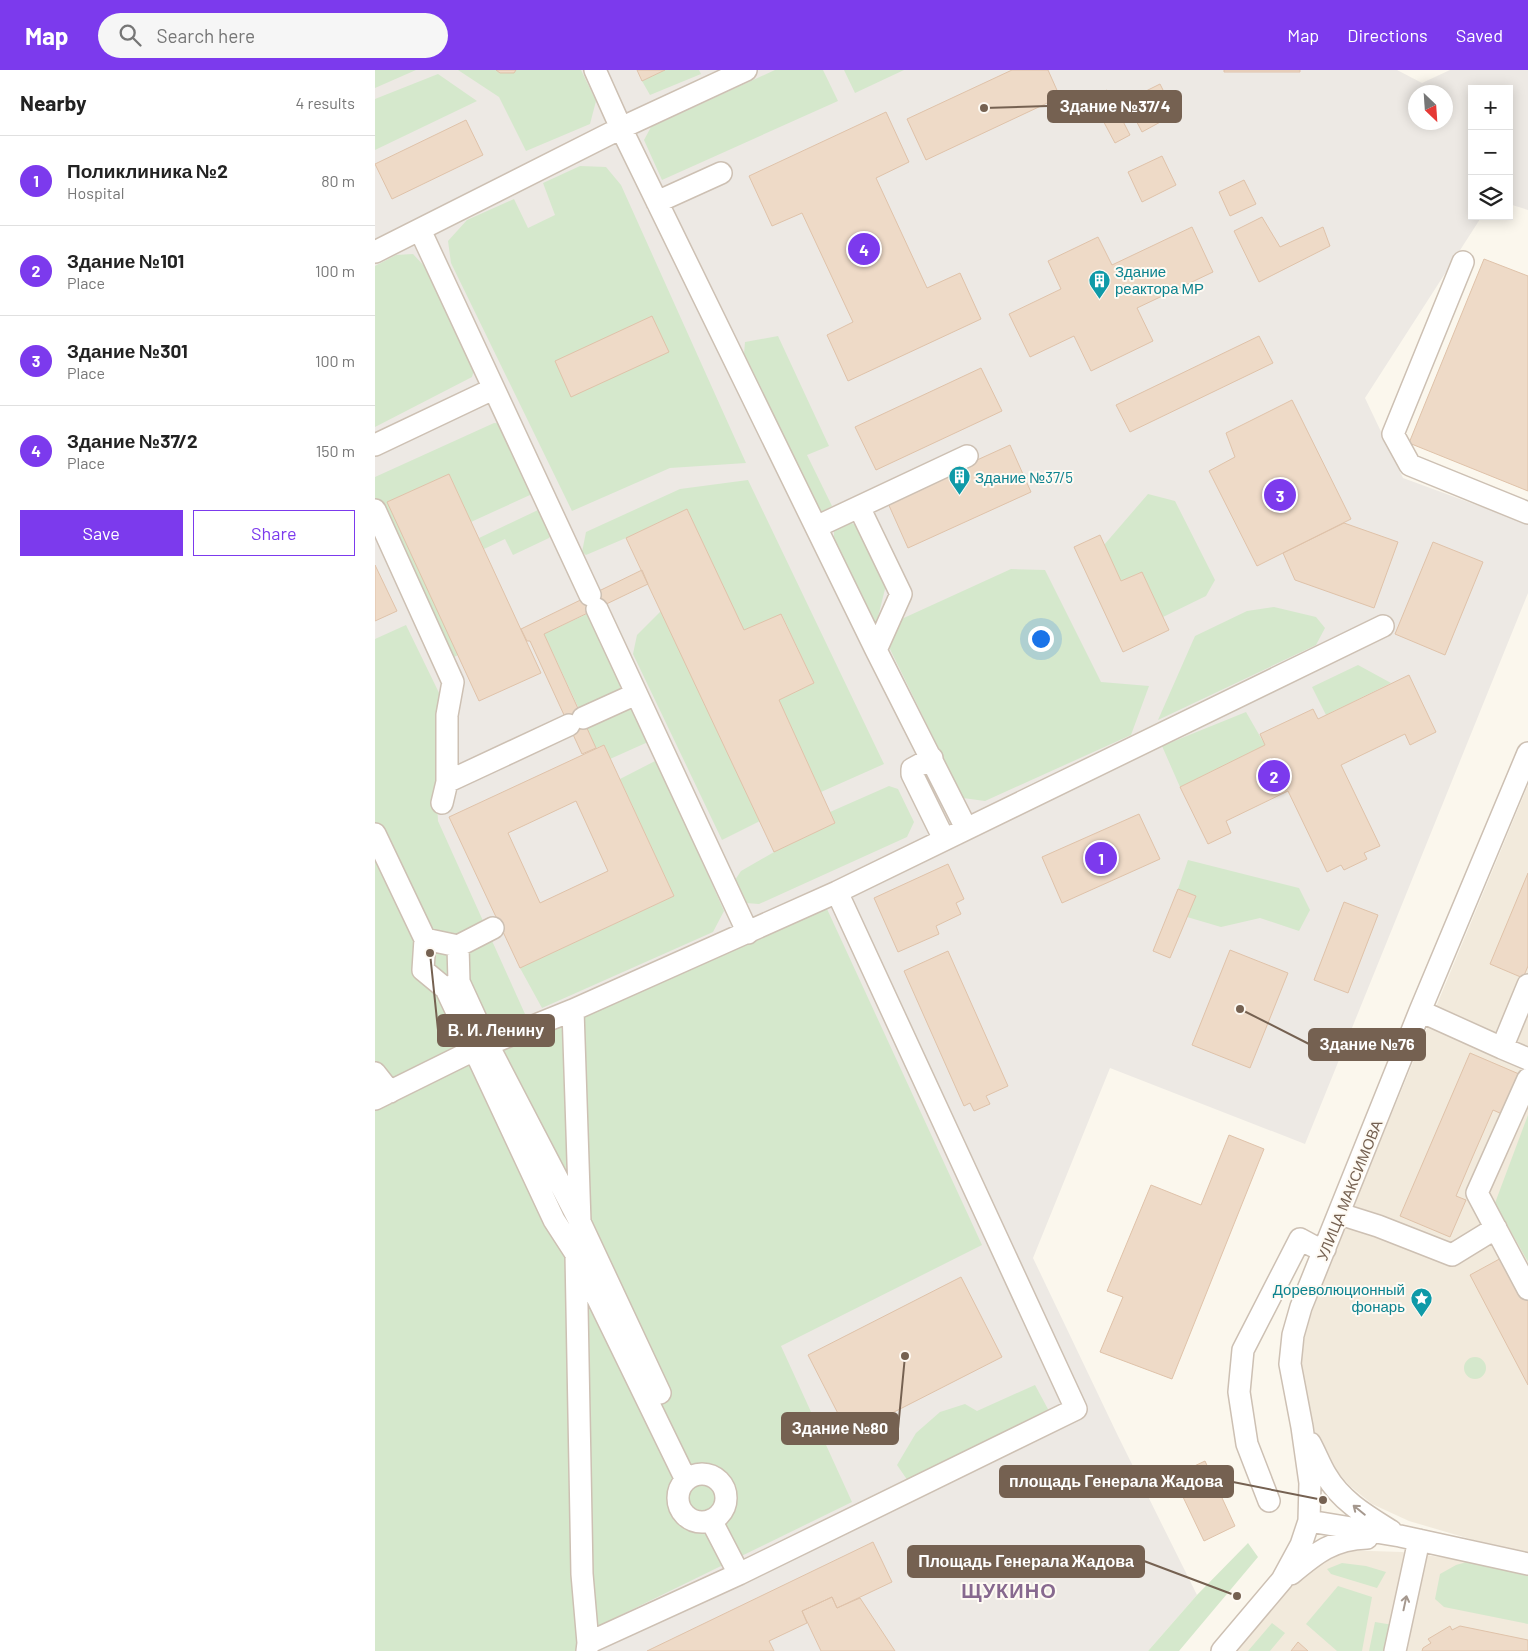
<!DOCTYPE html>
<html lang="en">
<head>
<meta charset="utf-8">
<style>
	body { margin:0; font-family:Barlow,sans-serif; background:#f6f6f6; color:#222 }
	.controls { position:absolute; right:15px; top:15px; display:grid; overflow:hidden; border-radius:0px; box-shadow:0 2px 12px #0003 }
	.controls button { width:45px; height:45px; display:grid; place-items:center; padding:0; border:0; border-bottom:1px solid #e0e0e0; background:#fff; color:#222; font:25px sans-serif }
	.compass { position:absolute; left:1033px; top:15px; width:45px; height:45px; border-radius:50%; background:#fff; box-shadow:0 2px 12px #0003; rotate:155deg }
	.you { position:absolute; left:665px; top:568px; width:18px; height:18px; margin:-12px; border:4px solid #fff; border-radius:50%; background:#1a73e8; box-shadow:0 0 0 8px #1a73e833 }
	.badge { display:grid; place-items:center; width:32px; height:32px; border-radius:50%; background:#7c3aed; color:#fff; font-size:16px; font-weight:700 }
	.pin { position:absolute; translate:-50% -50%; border:2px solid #fff; box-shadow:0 1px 5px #0006 }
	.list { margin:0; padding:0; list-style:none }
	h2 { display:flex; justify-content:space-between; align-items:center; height:65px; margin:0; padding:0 20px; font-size:21px }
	h2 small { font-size:16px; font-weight:400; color:#767676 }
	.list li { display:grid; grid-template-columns:32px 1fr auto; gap:15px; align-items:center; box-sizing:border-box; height:90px; padding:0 20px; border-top:1px solid #e0e0e0 }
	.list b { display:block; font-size:19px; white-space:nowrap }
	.list p { margin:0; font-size:16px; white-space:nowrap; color:#767676 }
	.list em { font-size:16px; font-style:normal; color:#767676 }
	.actions { display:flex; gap:10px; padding:15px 20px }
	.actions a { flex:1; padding:11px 0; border:1px solid #7c3aed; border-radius:0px; text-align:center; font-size:18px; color:#7c3aed }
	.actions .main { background:#7c3aed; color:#fff }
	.icon { flex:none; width:28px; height:28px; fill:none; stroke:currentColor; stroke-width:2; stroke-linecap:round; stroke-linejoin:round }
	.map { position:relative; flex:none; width:1153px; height:1581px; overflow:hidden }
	header { display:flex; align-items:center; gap:30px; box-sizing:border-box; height:70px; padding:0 25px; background:#7c3aed; color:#fff }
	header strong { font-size:24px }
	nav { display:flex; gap:28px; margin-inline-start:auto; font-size:18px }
	.search { width:350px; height:45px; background:#f6f6f6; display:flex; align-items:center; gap:12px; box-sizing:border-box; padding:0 18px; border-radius:28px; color:#767676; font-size:19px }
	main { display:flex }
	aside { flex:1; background:#fff }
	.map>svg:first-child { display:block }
</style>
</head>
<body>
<header>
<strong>Map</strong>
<div class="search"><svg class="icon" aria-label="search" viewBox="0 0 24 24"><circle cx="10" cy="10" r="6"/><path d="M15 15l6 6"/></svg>Search here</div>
<nav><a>Map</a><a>Directions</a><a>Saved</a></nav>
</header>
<main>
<aside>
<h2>Nearby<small>4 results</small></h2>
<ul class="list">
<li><span class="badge">1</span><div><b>Поликлиника №2</b><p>Hospital</p></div><em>80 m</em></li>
<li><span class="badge">2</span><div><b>Здание №101</b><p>Place</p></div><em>100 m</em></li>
<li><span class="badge">3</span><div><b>Здание №301</b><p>Place</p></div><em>100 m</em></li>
<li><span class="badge">4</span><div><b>Здание №37/2</b><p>Place</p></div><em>150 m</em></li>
</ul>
<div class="actions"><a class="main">Save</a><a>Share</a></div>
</aside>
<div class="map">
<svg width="1153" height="1581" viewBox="0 0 1153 1581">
	<rect width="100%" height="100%" fill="#fbf7ed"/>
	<path fill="#f2eadc" d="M 1153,715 L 1153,1486 L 1034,1451 L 997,1434 L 975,1416 L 951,1389 L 938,1357 L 930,1329 L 926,1294 L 931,1258 L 956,1190 Z
		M 964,1480 L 1027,1482 L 1095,1491 L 1153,1506 L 1153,1581 L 859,1581 L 917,1510 Z"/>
	<path fill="#ede9e4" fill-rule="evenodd" d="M 0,0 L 1022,0 L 1047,13 L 1075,0 L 1153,0 L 1153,140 L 1134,134 L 1134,19 L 1097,19 L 1097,146 L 1107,146 L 990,328 L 1028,408 L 1153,454 L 1153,523 L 930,1074 L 735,998 L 658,1188 L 743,1366 L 822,1525 L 773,1581 L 0,1581 ZM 1040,22 L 1070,22 L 1070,52 L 1040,52 Z"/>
	<path fill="#d5e8cc" d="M 0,0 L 41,0 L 0,18 Z
		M 83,0 L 206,0 L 221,31 L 215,54 L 151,81 L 124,27 Z
		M 290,0 L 324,0 L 326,4 L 275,25 L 267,11 Z
		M 400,0 L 448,0 L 463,31 L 287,110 L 269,70 L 276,57 Z
		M 469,0 L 529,0 L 480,23 Z
		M 63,4 L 102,31 L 0,80 L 0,29 Z
		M 205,96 L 231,97 L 246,115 L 371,393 L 295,398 L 197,441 L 76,193 L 73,171 L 92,150 L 139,129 L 153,158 L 180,145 L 168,113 Z
		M 38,184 L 51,198 L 100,297 L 97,307 L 0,357 L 0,196 L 21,185 Z
		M 403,266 L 454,376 L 432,385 L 457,436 L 446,442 L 369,284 L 370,272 Z
		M 119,353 L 131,354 L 159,417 L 155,425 L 96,452 L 74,404 L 12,432 L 83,585 L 73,590 L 0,428 L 0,407 Z
		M 373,410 L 509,694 L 446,722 L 404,630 L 439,613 L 407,545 L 369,560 L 312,439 L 251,468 L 211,485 L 207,482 L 211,462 L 305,419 Z
		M 773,424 L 800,431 L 840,510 L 831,526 L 788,547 L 767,502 L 746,511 L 729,475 Z
		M 163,440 L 174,447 L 179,460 L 174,468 L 138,485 L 130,469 L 109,479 L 104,468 Z
		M 472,450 L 488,460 L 512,511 L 500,559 L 459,474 L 459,455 Z
		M 636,499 L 670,500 L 726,612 L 774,616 L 756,665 L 610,731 L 588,728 L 511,571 L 520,552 Z
		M 899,537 L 941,547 L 950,558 L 941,575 L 783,650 L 820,566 L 872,541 Z
		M 286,541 L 385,751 L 347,770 L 258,584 L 262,565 Z
		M 216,542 L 248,609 L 244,621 L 204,639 L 169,564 Z
		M 31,555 L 67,629 L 61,717 L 63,751 L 159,964 L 452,839 L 607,1175 L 406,1276 L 477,1432 L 209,1563 L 203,1581 L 0,1581 L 0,569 Z
		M 983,595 L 1016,613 L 951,645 L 937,617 Z
		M 257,635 L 273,672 L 235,689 L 229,675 L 221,678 L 211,656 Z
		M 871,642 L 890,675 L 805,717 L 787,676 Z
		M 282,690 L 349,841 L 338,862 L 167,938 L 145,898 L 299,826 L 245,709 Z
		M 514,716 L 523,719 L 539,752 L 532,767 L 384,834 L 371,833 L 360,810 L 366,801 L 399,782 L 460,753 L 455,742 Z
		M 813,790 L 924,818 L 935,840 L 924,861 L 885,848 L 846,857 L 812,847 L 820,826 L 803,819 Z
		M 1153,1045 L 1153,1192 L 1120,1133 Z
		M1089 1298a11 11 0 1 1 22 0a11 11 0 1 1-22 0Z
		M 660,1315 L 674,1341 L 533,1411 L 522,1395 L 541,1363 L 565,1342 L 590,1334 L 602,1341 Z
		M 873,1473 L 883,1487 L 804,1581 L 773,1581 L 822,1525 Z
		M 1095,1491 L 1153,1506 L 1153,1554 L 1069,1537 L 1060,1529 L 1065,1504 L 1081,1495 Z
		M 967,1493 L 991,1496 L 1011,1502 L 1002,1518 L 956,1504 L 952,1499 Z
		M 963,1516 L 997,1527 L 987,1581 L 962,1581 L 931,1554 Z
		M 1000,1552 L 1018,1555 L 1012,1581 L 994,1581 Z
		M 897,1553 L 910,1563 L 895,1581 L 873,1581 Z"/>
	<path fill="#eedac7" stroke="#dfc2a9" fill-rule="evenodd" d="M 121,0 L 141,0 L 139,3 L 125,3 Z
		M 262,0 L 290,0 L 267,11 Z
		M 637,0 L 673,0 L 685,27 L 551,90 L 532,49 Z
		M 849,0 L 925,0 L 925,2 L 849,2 Z
		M 785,14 L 800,44 L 767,62 L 751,31 Z
		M 732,20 L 755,65 L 740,73 L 716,28 Z
		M 511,42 L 534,92 L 501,108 L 552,218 L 585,203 L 606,249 L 473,311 L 452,265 L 478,252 L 427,143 L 397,156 L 374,106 Z
		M 91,50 L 108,85 L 17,129 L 0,94 Z
		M 787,86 L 801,115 L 767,132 L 753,102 Z
		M 869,110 L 881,134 L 855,146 L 844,122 Z
		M 887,147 L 905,177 L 948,157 L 955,176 L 884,212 L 859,161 Z
		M 817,157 L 838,202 L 762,238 L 778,271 L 716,301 L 699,266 L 655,287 L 634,244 L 686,219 L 673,191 L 723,167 L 737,195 Z
		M 1109,189 L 1153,206 L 1153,421 L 1034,373 Z
		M 277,246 L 294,282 L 196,327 L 180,291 Z
		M 884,266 L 898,293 L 755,362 L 741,335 Z
		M 606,298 L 627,341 L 501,400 L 480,357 Z
		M 917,330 L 976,449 L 882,496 L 834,401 L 860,387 L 851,363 Z
		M 635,375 L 656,422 L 533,478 L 512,431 Z
		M 74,404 L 166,603 L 104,631 L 12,432 Z
		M 312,439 L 369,560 L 406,544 L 439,613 L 404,630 L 460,753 L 399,782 L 251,468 Z
		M 969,453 L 1023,472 L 999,538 L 920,510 L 908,483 Z
		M 725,465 L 746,511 L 767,502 L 794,560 L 748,582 L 699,477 Z
		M 1058,472 L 1108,492 L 1070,585 L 1020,564 Z
		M 0,495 L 22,541 L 0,551 Z
		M 267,500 L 273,514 L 169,564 L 221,678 L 207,684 L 155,571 L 152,571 L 146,559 Z
		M 1034,605 L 1061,662 L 1035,675 L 1030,664 L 966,695 L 1005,776 L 989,783 L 992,789 L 969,800 L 966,795 L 952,802 L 913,721 L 851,751 L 856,763 L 833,774 L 805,717 L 890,675 L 885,664 L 938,639 L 943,649 Z
		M 229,675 L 299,826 L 145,898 L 74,747 ZM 201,731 L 233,801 L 165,833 L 133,763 Z
		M 764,744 L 785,789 L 687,833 L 667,787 Z
		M 573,794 L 589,829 L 581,833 L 586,844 L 561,856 L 564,864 L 523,882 L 499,828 Z
		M 1153,803 L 1153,896 L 1148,908 L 1115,894 Z
		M 803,819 L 821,826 L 795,888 L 778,881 Z
		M 969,832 L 1003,845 L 973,923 L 939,910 Z
		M 855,880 L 913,903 L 875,998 L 817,975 Z
		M 573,881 L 633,1016 L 611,1026 L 615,1034 L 599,1041 L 595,1033 L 589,1036 L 529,901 Z
		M 1095,983 L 1144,1004 L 1127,1044 L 1118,1040 L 1098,1086 L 1081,1126 L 1091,1130 L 1075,1167 L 1025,1146 Z
		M 854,1065 L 889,1079 L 797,1309 L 725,1282 L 748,1227 L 732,1221 L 776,1115 L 826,1135 Z
		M 1130,1186 L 1153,1230 L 1153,1315 L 1095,1205 Z
		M 586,1207 L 627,1287 L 474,1365 L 433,1285 Z
		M 830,1391 L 860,1456 L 829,1471 L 798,1406 Z
		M 498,1472 L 517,1512 L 462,1538 L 457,1527 L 427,1541 L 432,1553 L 394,1571 L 399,1581 L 272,1581 Z
		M 457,1527 L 462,1538 L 485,1528 L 520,1581 L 446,1581 L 427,1541 Z
		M 1075,1556 L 1077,1560 L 1085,1556 L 1153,1570 L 1153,1581 L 1047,1581 L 1048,1578 L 1056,1573 L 1053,1569 Z
		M 923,1572 L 933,1581 L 916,1581 Z"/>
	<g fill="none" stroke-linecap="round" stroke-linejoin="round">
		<defs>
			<path id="minor" d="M 220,0 L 246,58 L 501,580 L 591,758
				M 282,132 L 346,103
				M 45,160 L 215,525
				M 0,182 L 246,58 L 371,0
				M 1088,192 L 1018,364 L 1035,395 L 1153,443
				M 0,375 L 118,319
				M 484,437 L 526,524 L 501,580
				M 0,440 L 78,612 L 72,645 L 72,712 L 67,733
				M 441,457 L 592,386
				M 222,539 L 373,863
				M 208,648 L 261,624
				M 557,688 L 537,699 L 537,704 L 569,769
				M 72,712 L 194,655
				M 0,764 L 50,869
				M 83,876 L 118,858
				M 84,912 L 113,975 L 205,1152 L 285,1323
				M 1153,915 L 1127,978 L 1153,989
				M 71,919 L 84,912 L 83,876 L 50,869 L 48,900 L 71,919 L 179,1150 L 201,1184 L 311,1410
				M 1045,941 L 1127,978
				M 0,1003 L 15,1022
				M 1153,1009 L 1102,1123 L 1153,1219
				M 0,1029 L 99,980 L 198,940
				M 965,1144 L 1003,1156 L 1077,1185 L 1121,1158
				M 935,1373 C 941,1384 945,1395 951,1405 C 966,1431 992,1446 1016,1461
				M303 1428a24 24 0 1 1 48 0a24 24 0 1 1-48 0Z
				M 894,1431 L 872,1374 L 864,1322 L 868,1280 L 925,1169 L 938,1176 L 950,1179
				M 336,1450 L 364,1504
				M 934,1451 L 1025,1466 L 1153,1494
				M 916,1504 C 941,1483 958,1469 992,1468
				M 213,1573 L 364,1504 L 701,1339 L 462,822
				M 212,1581 L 213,1573 L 207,1504 L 201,1184 L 205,1152 L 198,940 L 462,822 L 1008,556
				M 847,1581 L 907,1510 L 926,1475 L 934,1451 L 935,1413 L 927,1357 L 915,1294 L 918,1265 L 926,1237 L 1045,941 L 1153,683
				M 1020,1581 L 1044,1470"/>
		</defs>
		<use href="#minor" stroke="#cdc0b3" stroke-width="24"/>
		<use href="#minor" stroke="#fff" stroke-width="21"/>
	</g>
	<defs><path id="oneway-shaft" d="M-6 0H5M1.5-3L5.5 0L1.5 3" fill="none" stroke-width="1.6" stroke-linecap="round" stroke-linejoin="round" transform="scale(1.25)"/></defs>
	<g stroke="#a5988e">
		<use href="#oneway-shaft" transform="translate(984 1440) rotate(-141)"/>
		<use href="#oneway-shaft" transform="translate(1030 1533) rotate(-78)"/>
	</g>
	<defs>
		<symbol id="building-pin" viewBox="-11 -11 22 30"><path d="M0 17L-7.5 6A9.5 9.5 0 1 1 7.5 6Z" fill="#0f9aa8" stroke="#fefaf3"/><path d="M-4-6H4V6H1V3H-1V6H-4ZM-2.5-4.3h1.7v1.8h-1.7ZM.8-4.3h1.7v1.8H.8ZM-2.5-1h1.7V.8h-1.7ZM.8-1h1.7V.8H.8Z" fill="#fff"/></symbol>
		<symbol id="sight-pin" viewBox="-11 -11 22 30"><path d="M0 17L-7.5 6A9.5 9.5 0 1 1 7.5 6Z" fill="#0f9aa8" stroke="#fefaf3"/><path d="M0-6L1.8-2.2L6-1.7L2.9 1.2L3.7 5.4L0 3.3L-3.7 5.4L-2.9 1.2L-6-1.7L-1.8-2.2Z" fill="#fff"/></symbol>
	</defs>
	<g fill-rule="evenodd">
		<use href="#building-pin" x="712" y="198" width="25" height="34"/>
		<use href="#building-pin" x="572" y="394" width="25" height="34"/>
		<use href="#sight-pin" x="1034" y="1216" width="25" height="34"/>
	</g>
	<g text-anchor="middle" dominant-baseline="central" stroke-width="4" stroke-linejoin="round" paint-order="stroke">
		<g font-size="15" fill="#0d838f" stroke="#fefaf3" text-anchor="start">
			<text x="740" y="201">Здание<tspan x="740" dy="17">реактора МР</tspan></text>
			<text x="600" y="407">Здание №37/5</text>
			<text x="1030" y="1219" text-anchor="end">Дореволюционный<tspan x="1030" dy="17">фонарь</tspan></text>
		</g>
		<g font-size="15" fill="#756151" stroke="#fefaf3">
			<text transform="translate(974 1120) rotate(-68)">УЛИЦА МАКСИМОВА</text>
		</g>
		<g font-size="20" font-weight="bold" letter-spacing="1" fill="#87698f" stroke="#fefaf3">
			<text x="634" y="1520">ЩУКИНО</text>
		</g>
	</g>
	<path fill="none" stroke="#756151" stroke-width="2" d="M609 38L673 36M55 883L63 960M865 939L934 974M530 1286L523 1359M948 1430L858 1412M862 1526L769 1491"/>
	<g fill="#756151" stroke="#fefaf3" stroke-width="2">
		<circle cx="609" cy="38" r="5"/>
		<circle cx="55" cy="883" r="5"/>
		<circle cx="865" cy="939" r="5"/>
		<circle cx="530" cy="1286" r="5"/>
		<circle cx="948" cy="1430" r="5"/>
		<circle cx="862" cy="1526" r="5"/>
	</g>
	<g fill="#756151" stroke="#756151" stroke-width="2">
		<rect x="673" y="21" width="133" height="31" rx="5"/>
		<rect x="63" y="945" width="116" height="31" rx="5"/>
		<rect x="934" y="959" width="116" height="31" rx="5"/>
		<rect x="407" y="1343" width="116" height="31" rx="5"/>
		<rect x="625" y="1396" width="233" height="31" rx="5"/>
		<rect x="533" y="1476" width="236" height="31" rx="5"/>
	</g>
	<g font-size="16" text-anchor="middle" font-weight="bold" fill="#fff">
		<text x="740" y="42">Здание №37/4</text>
		<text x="121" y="966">В. И. Ленину</text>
		<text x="992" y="980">Здание №76</text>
		<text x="465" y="1364">Здание №80</text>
		<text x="741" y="1417">площадь Генерала Жадова</text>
		<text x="651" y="1497">Площадь Генерала Жадова</text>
	</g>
</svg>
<div class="controls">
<button>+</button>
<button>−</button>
<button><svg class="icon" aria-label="layers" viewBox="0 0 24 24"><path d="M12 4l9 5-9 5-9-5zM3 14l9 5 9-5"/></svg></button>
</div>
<svg class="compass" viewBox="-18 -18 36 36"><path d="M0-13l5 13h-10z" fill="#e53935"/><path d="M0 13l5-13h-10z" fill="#767676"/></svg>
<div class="you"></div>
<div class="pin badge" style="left:726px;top:788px">1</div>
<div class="pin badge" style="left:899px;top:706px">2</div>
<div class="pin badge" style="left:905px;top:425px">3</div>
<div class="pin badge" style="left:489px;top:179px">4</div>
</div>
</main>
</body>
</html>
